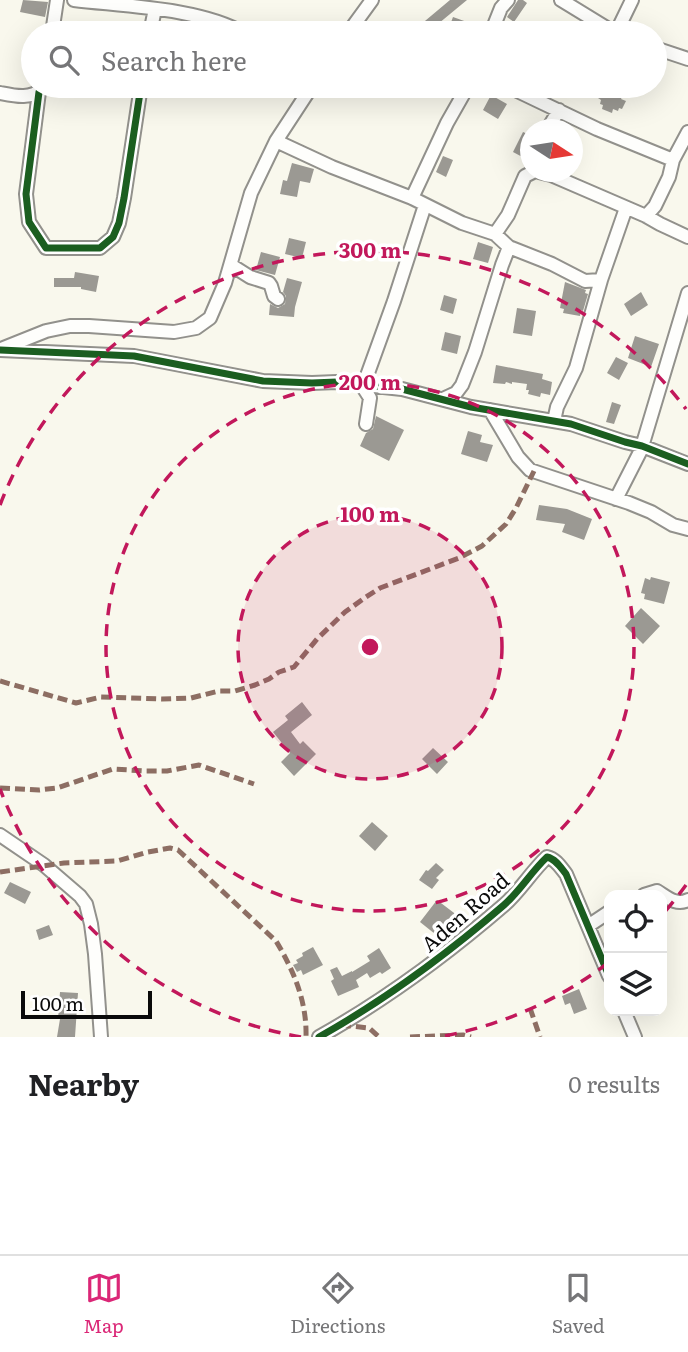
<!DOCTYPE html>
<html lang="en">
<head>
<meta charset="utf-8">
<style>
	body { margin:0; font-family:Literata,serif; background:#f6f6f6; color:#202124 }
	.controls { position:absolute; right:21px; bottom:21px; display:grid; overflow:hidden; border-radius:14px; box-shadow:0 7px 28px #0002 }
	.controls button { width:63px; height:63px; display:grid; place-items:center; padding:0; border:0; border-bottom:2px solid #e0e0e0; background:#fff; color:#202124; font:35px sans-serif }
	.compass { position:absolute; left:520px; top:119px; width:63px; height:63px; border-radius:50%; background:#fff; box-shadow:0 7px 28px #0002; rotate:102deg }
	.scale { position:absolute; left:21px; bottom:18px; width:131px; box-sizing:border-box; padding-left:7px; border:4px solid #0a0a0a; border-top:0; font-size:19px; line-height:24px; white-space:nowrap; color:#0a0a0a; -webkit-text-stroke:5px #fff; paint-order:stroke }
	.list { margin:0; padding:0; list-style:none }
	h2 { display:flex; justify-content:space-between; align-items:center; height:91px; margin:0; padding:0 28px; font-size:30px }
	h2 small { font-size:23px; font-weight:400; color:#757577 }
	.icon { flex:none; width:38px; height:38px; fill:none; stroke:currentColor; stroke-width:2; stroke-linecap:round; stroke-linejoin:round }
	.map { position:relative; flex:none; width:688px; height:1037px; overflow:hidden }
	.search { position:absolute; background:#fff; box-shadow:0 7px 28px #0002; left:21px; right:21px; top:21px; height:77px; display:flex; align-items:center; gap:18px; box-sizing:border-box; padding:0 24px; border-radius:38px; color:#757577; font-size:26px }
	.sheet { height:217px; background:#fff }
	nav { display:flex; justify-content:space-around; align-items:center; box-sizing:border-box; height:98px; border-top:2px solid #e0e0e0; background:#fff; font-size:19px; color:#757577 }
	nav a { display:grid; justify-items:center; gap:4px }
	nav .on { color:#db2777 }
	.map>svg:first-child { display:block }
</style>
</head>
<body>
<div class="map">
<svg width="688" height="1037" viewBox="0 0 688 1037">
	<rect width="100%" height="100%" fill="#f9f8ed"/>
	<path fill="#9b9993" d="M 23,0 L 48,2 L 45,17 L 20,12 Z
		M 450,0 L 467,0 L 427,33 L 425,33 L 419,26 Z
		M 518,0 L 523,0 L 527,3 L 514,22 L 507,17 Z
		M 453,17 L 467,22 L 463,33 L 447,33 Z
		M 608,87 L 623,95 L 621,99 L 626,101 L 622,109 L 619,108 L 618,111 L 613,109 L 612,113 L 602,109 L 603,105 L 600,104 L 601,100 L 598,98 L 602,88 L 607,90 Z
		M 491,95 L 507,104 L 498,119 L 483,110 Z
		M 523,132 L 530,135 L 530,155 L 528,160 L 513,152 Z
		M 443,156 L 453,160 L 446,177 L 436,172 Z
		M 292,163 L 314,169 L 310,183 L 300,181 L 297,197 L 280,194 L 283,180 L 287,181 Z
		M 289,238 L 306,242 L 302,258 L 285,254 Z
		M 478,242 L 493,247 L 488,263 L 473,259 Z
		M 261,252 L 280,257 L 275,275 L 256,270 Z
		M 75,272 L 99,276 L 96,292 L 81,289 L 81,287 L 54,287 L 54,278 L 74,278 Z
		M 287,278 L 302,282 L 295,307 L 294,317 L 269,315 L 270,304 L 278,308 L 285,304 L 286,296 L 283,292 Z
		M 565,282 L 586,290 L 585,293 L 588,294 L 583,311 L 581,310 L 580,316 L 563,313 L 564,309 L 560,308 Z
		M 641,292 L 648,305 L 631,316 L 624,304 Z
		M 444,295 L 457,299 L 453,314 L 440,310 Z
		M 517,308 L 536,311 L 532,336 L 513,333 Z
		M 445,332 L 461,336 L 457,354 L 441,350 Z
		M 635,336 L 659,344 L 651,367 L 628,358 Z
		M 616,357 L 628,363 L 619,380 L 607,373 Z
		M 496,365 L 543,374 L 542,379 L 552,382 L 550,395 L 541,393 L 540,397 L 528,394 L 529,390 L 526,390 L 527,384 L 512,382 L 512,384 L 506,382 L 505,384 L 493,383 Z
		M 612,402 L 621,405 L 614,424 L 606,422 Z
		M 376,416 L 404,430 L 389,461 L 360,446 L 366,433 L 373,429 Z
		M 468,431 L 482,435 L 480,442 L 493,445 L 487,462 L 461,454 Z
		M 539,505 L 567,509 L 592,519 L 584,540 L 562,532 L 565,524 L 536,520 Z
		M 651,577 L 670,582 L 664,604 L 644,599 L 645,594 L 641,593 L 645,578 L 650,580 Z
		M 641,608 L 660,626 L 643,644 L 625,626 Z
		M 302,702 L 312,715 L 291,732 L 300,744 L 303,741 L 316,754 L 294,776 L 281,762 L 290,753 L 273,732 L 288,720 L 285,716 Z
		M 433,748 L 448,762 L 437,774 L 422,759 Z
		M 372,822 L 388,836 L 375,851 L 359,836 Z
		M 436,863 L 444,870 L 436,878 L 439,880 L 432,889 L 419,880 L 426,870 L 428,871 Z
		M 10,882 L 31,892 L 25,904 L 4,893 Z
		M 437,900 L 462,919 L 445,942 L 420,922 Z
		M 49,925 L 53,935 L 39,940 L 36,930 Z
		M 313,947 L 323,965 L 303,975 L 301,970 L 297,972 L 293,965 L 298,963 L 296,960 L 303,956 L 302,953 Z
		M 379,948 L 391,968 L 382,974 L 380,972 L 370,978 L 367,973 L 356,980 L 359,987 L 338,996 L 331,981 L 334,979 L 330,970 L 337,967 L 342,976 L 352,971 L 352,972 L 370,961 L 367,956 Z
		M 579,989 L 587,1009 L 574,1014 L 570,1003 L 565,1005 L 562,996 Z
		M 60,992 L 78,993 L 75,1037 L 57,1037 L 60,1019 L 58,1019 Z"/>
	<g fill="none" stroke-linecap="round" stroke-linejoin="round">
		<defs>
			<path id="minor" d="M 74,0 C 123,6 200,8 243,33
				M 561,0 L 615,33
				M 52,33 L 57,0
				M 150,33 L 155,9
				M 348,33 L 372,0
				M 491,33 L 501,8 L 508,0
				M 616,33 L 632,0
				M 655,48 L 688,59
				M 507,86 L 597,129 L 673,160
				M 39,92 L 26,194 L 29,222 L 46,248 L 100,248 L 113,237 L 119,223 L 124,198 L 141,86
				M 0,93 C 15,96 31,100 42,88
				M 547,130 L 559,110
				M 276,141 L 332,167 L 412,198 L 462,223 L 495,234 L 509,247 L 552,264 L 585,281 L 601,280
				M 539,172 L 551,175 L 646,216 L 660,224 L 688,237
				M 412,198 L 447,123 L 468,86
				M 646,216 L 655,206 L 669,177 L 673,160 L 688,132
				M 495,234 L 508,215 L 525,176 L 533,172
				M 231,265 L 250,277 L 269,283 L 271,286 L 274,296 L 278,299
				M 1,349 L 46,331 L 70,326 L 89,326 L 174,332 L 196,328 L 210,318 L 225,283 L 251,193 L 276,141 L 312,86
				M 0,350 L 134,356 L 263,381 L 312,383 L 337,382 L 402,389 L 471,407 L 571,424 L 625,442 L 642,446 L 688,464
				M 361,384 L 370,398 L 366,424
				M 364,384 L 394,301 L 425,205
				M 443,399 L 456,393 L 462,385 L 475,352 L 502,265 L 509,247
				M 490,410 L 518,457 L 530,470 L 629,503 L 651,512 L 673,525 L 688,529
				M 554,421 L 557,407 L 576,368 L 601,280 L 626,208
				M 616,499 L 641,450 L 688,293
				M 0,835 L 44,865 L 80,896 L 86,904 L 91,924 L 95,954 L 101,1037
				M 644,895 L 657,891 C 667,897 676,906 688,900
				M 588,926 L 609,912
				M 624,1011 L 635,1037
				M 319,1037 C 385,1000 446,955 504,905 C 520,891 531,872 547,857 C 556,859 561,868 566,874 L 609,976"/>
		</defs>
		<use href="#minor" stroke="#92918c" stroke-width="16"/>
		<use href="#minor" stroke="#fefefc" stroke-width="12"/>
		<path stroke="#8d6e63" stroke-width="5" stroke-dasharray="10 5" stroke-linecap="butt" d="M 0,681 L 76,703 L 101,697 L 162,699 L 191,698 L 219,691 L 235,691 L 255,685 L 269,679 L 279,672 L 294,667 L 317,639 L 345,612 L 366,597 L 380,588 L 459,558 L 482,546 L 506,524 L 516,508 L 534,471
			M 0,788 L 39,790 L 57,788 L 113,769 L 145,771 L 167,771 L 199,765 L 254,784
			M 0,872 L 64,863 L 117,861 L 148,852 L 170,848 L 178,850 L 276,941 C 294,971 307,1002 306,1037
			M 530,1008 L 540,1037
			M 341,1025 L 369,1028 L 379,1037
			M 410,1037 L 463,1035 L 471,1037"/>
		<defs>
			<path id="cycleway" d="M 39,92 L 26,194 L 29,222 L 46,248 L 100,248 L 113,237 L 119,223 L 124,198 L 141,86
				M 0,350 L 134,356 L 263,381 L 312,383 L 337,382 L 402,389 L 471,407 L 571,424 L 625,442 L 642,446 L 688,464
				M 319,1037 C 385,1000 446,955 504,905 C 520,891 531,872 547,857 C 556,859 561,868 566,874 L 609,976"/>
		</defs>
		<use href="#cycleway" stroke="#fff" stroke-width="11"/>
		<use href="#cycleway" stroke="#1b5e20" stroke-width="7"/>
	</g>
	<circle cx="370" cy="647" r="132" fill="#c2185b" fill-opacity=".12"/>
	<g fill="none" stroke="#c2185b" stroke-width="3.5" stroke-dasharray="12 9">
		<circle cx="370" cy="647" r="132"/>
		<circle cx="370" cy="647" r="264"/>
		<path d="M686 885A396 396 0 0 1 662 915M608 963A396 396 0 0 1 439 1037M301 1037A396 396 0 0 1 0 789M0 505A396 396 0 0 1 686 409"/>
	</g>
	<g text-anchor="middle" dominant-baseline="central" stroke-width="7" stroke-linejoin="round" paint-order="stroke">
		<g font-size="21" fill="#0a0a0a" stroke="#fff">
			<text transform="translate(464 911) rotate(-41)">Aden Road</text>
		</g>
	</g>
	<circle cx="370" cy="647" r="10" fill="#c2185b" stroke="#fff" stroke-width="3.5"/>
	<g font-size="21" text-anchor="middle" font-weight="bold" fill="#c2185b" stroke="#fff" stroke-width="7" stroke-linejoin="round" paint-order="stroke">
		<text x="370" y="258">300 m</text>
		<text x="370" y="390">200 m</text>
		<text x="370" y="522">100 m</text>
	</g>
</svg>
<div class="controls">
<button><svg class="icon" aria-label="locate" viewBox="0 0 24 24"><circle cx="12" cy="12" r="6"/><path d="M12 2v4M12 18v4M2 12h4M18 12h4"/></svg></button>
<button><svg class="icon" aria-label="layers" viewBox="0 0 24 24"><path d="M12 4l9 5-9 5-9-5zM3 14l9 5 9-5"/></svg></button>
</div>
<svg class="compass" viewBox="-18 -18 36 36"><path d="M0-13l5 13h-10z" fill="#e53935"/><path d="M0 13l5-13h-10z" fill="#757577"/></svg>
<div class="scale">100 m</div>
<div class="search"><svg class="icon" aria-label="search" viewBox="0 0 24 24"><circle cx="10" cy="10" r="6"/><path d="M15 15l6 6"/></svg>Search here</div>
</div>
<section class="sheet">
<h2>Nearby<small>0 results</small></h2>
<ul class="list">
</ul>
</section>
<nav>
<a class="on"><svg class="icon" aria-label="map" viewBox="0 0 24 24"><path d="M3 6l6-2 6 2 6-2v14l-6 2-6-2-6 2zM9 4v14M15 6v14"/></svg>Map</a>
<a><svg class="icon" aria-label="directions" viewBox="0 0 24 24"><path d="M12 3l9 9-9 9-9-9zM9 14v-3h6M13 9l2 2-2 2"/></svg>Directions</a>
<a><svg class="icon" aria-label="saved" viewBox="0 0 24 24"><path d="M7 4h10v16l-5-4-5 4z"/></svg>Saved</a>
</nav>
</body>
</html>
